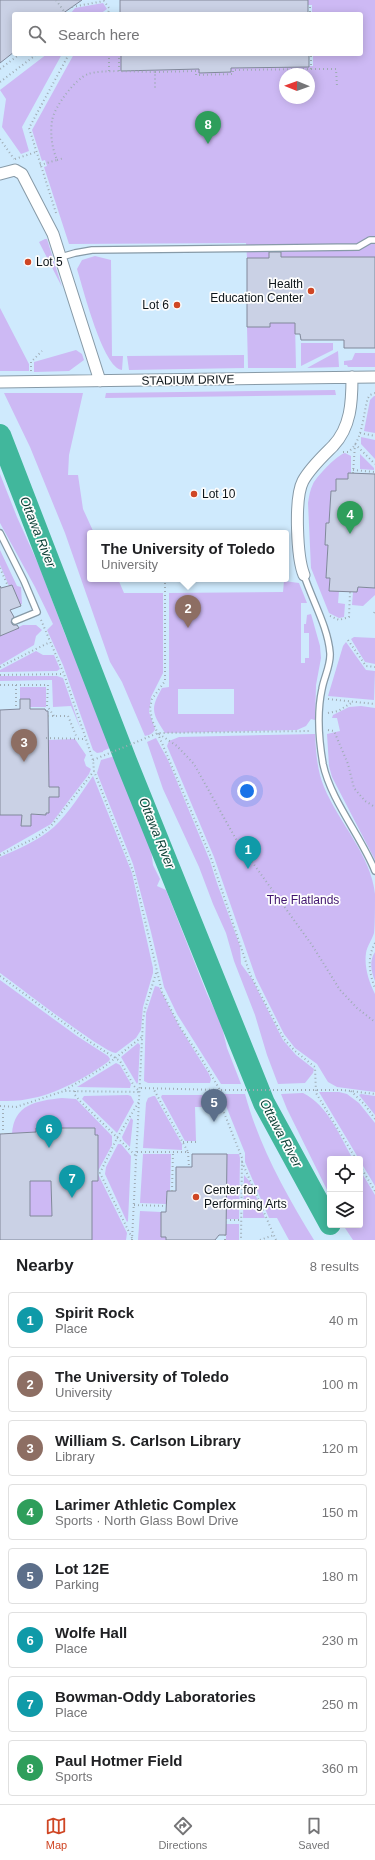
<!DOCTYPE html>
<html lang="en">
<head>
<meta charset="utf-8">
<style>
	body { margin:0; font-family:Helvetica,sans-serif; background:#f6f6f6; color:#202124 }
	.controls { position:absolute; right:12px; bottom:12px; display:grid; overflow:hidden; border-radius:4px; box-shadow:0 2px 10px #0003 }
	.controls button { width:36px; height:36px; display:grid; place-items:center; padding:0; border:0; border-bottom:1px solid #e0e0e0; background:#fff; color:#202124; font:20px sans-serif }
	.compass { position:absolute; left:279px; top:68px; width:36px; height:36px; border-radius:50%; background:#fff; box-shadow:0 2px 10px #0003; rotate:271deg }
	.you { position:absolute; left:247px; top:791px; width:14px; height:14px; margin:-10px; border:3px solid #fff; border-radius:50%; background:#1a73e8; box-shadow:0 0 0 6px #1a73e833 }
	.badge { display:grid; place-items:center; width:26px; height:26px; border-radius:50%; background:#cf4624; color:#fff; font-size:13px; font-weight:700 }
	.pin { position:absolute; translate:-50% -33px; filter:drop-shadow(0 1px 2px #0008) }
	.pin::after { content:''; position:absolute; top:21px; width:14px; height:12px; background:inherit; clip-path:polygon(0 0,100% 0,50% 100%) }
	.popup { position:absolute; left:87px; top:530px; width:202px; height:52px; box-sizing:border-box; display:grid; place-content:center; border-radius:4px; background:#fff; filter:drop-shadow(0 1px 3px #0005); font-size:13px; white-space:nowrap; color:#757577 }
	.popup b { font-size:15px; color:#202124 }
	.popup::after { content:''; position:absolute; left:50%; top:100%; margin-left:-8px; border:8px solid transparent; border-top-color:#fff }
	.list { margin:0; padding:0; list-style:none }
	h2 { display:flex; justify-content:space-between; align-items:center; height:52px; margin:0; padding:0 16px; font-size:17px }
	h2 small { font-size:13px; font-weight:400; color:#757577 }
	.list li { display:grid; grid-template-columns:26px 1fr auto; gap:12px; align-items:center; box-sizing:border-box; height:56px; margin:0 8px 8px; padding:0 8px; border:1px solid #e0e0e0; border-radius:4px }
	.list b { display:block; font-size:15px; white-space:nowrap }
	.list p { margin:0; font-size:13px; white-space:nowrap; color:#757577 }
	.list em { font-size:13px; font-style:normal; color:#757577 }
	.icon { flex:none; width:22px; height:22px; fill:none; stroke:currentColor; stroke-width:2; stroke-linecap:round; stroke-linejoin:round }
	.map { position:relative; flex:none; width:375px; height:1240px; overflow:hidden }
	.search { position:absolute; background:#fff; box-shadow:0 2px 10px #0003; left:12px; right:12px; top:12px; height:44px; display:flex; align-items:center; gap:10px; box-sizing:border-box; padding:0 14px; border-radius:4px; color:#757577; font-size:15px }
	.sheet { height:564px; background:#fff }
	nav { display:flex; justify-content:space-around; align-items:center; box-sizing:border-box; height:56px; border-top:1px solid #e0e0e0; background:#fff; font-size:11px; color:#757577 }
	nav a { display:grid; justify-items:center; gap:2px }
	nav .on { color:#cf4624 }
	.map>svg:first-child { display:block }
</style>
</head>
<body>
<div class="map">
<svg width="375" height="1240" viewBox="0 0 375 1240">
	<rect width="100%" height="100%" fill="#e2f2fd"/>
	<path fill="#cfeafd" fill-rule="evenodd" d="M 0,0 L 375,0 L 375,1240 L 0,1240 ZM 14,14 L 361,14 L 361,54 L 14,54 ZM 285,74 L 309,74 L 309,98 L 285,98 ZM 90,533 L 286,533 L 286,579 L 90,579 ZM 330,1159 L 360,1159 L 360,1225 L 330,1225 Z"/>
	<path fill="#cdb9f4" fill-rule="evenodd" d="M 308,0 L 375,0 L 375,257 L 281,257 L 281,251 L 269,251 L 269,258 L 247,258 L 246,243 L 69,244 L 44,167 L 47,166 L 45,160 L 42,161 L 32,130 L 74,54 L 121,54 L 121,71 L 199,69 L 199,73 L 231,72 L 231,68 L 313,66 L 313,54 L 361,54 L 361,14 L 312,14 L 312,5 L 308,5 ZM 285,74 L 309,74 L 309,98 L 285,98 Z
		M 103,3 L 107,9 L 100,14 L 71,13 L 75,8 Z
		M 47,54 L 62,54 L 22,127 L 29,151 L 21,154 L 2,127 L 6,99 L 0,90 Z
		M 45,239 L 47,239 L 62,287 L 39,242 Z
		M 95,256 L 111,260 L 112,356 L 123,356 L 122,370 C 103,368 83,288 77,269 L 82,260 Z
		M 0,308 L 29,364 L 29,371 L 0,371 Z
		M 270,323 L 295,323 L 296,368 L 248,368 L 247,327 L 270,327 Z
		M 301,343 L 333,343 L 333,350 L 301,366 Z
		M 76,350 L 82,354 L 84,360 L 69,371 L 34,372 L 34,362 Z
		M 338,351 L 339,367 L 307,368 Z
		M 355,353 L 375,353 L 375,367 L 348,367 L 347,365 L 344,365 L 344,361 L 352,360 Z
		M 244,355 L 244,368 L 129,370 L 127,356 Z
		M 335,390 L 336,395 L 105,398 L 106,393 Z
		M 4,393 L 83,393 L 69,455 L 68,475 L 78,475 L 83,509 L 94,533 L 90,533 L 90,579 L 118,579 L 124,593 L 163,593 L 163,673 L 151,697 L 149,712 L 155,729 C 153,734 149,735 145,736 L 122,682 L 110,662 L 65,533 L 30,447 Z
		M 374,396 L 375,396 L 375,433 L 364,431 L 370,400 Z
		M 361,437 L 375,440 L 375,459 L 361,444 Z
		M 345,453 L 351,456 L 351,473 L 348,473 L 348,479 L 336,479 L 336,491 L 331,491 L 329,523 L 326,523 L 325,545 L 328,545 L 326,577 L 330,578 L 329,591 L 339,591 L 338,603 L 345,604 L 344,617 L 339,618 L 329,613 L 311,568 L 308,503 C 309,496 310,490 313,484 C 317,476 337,455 345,453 Z
		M 360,454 L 374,468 L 374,470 L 360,469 Z
		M 0,474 L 17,517 L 40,568 L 66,637 L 72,647 L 86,679 L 96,713 L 112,747 L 103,751 L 103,752 L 97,753 L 93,750 L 63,665 L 47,630 L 53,624 L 35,587 L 0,523 Z
		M 0,550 L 17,586 L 21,587 L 22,604 L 20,605 L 12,585 L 9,586 L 0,565 Z
		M 284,581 L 299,583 L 307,603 L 301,603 L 301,663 L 305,663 L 305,658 L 309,658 L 309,633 L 304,633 L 304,624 L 306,624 L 307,615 L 311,614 L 320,646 L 321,658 L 316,685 L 315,720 L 311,719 L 306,726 L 297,730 L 165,733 C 152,713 150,709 162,688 L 169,687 L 169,593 L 283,592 ZM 178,689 L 234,689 L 234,714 L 178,714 Z
		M 358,587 L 375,588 L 375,595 L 363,606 L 352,605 L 353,592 L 357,592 Z
		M 23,625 L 36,625 L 42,630 L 36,636 L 34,645 L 0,665 L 0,636 Z
		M 354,637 L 375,638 L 375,664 L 365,662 L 351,639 Z
		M 346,642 L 366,670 L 375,671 L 374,700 L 328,696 L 343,646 Z
		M 36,651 L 43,655 L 54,655 L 60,669 L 57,671 L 0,672 L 0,670 Z
		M 0,676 L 57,676 L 63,678 L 81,730 L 71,706 L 53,707 L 52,680 L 0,681 Z
		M 20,687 L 46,687 L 46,707 L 30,707 L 30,699 L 20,699 Z
		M 361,706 L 375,708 L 375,860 L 332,777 L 329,766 L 327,734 L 340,731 L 337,718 L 332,718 L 333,715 L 349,707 Z
		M 315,734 C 316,752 317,770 324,787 C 339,823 371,855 375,894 C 375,903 375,925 374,933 C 372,940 367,946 366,953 C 364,967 369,982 375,994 L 375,1092 L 337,1087 L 328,1082 L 317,1064 L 295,1048 L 284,1034 L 256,978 L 214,857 L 167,746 L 169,741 L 179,737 Z
		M 156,738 L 168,760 L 210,861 L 217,883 L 240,946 L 241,964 L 252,979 L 283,1040 L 296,1055 L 314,1069 L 313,1073 L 305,1083 L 278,1084 L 267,1055 L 255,1015 L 234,961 L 226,933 L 213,904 L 199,867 L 163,789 L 147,742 Z
		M 75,739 L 86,755 L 84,760 L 86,766 L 91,769 L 89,774 L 51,824 L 0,853 L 0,815 L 22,815 L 22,826 L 31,826 L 31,813 L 36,815 L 46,815 L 46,813 L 49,812 L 49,801 L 47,797 L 59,797 L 59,787 L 46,787 L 48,740 Z
		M 115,756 L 119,771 L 125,781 L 133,788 L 138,804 L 136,808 L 151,850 L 153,865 L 160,879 L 157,886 L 166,890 L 207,994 L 221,1023 L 227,1048 L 241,1084 L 221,1084 L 177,1014 L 164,987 L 151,932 L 133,864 L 97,773 L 101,760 Z
		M 93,776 L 132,873 L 153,968 L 153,973 L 143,1007 L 141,1030 L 136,1038 L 116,1053 C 104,1053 17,985 0,973 L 0,857 C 18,849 38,841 54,827 C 69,813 81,793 93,776 Z
		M 375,952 L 375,981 C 371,971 369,961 375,952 Z
		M 0,980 L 77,1036 L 108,1056 L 110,1059 L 109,1061 C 88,1077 54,1095 28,1099 C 19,1101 9,1101 0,1101 Z
		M 155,986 L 159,987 L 179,1026 L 209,1074 L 211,1079 L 210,1083 L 148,1083 L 144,1081 L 146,1013 Z
		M 138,1043 L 140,1045 L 138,1082 L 137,1084 L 121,1057 Z
		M 116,1063 L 120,1065 L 131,1084 L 130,1088 L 77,1087 Z
		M 319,1092 L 339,1092 L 347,1094 L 359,1103 L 375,1123 L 375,1186 Z
		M 303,1093 C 328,1105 340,1137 353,1159 L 330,1159 L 330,1196 L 287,1109 L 281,1094 Z
		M 224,1094 L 245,1094 C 259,1146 286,1194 314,1240 L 289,1240 L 277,1218 L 269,1218 L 245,1162 L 245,1153 L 222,1096 Z
		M 361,1094 L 375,1096 L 375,1115 L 359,1095 Z
		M 128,1095 L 131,1096 L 134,1102 L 117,1133 L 82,1099 L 84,1096 Z
		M 162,1095 L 202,1095 L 208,1098 L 212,1107 L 195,1107 L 196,1141 L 185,1141 L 161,1097 Z
		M 153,1096 L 155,1096 L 182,1144 L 182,1150 L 143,1148 L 146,1103 L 148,1098 Z
		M 62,1098 L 76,1099 L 112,1136 L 112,1145 L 98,1171 L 97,1135 L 36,1132 L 12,1134 C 14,1104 36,1101 62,1098 Z
		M 131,1118 L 133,1120 L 130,1147 L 123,1140 L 122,1137 Z
		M 118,1144 L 121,1144 L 131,1156 L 128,1221 L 127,1222 L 105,1174 L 106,1167 Z
		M 143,1154 L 171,1154 L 170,1191 L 167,1191 L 166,1204 L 140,1203 Z
		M 227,1154 L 239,1154 L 240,1158 L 239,1219 L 226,1219 Z
		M 360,1170 L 375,1195 L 375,1240 L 353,1240 L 343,1225 L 360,1225 Z
		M 98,1174 L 127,1233 L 126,1240 L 92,1240 L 92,1181 Z
		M 244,1175 L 250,1182 L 265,1218 L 243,1218 Z
		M 30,1181 L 51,1181 L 52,1216 L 46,1216 L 30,1240 Z
		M 140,1211 L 161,1212 L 161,1236 L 166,1237 L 166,1240 L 138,1240 Z
		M 226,1224 L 239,1224 L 239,1240 L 226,1240 Z"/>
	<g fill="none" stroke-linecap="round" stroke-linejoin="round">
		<path stroke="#41b79c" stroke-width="22" d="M 0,435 L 126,761 L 264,1103 L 330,1224"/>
	</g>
	<path fill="#cad1e5" stroke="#81889a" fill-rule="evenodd" d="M 0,0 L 82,0 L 62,14 L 14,14 L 14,52 L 0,63 Z
		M 120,0 L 308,0 L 308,14 L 120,14 Z
		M 121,54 L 309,54 L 309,67 L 231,68 L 231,72 L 199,73 L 199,69 L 121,71 Z
		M 269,252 L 281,252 L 281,257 L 375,257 L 375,348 L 344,348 L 344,340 L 301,340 L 300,334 L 295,334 L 295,323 L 270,323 L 270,327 L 247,327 L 247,258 L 269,258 Z
		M 348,473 L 375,474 L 375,588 L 358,587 L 357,592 L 329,591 L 330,578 L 326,578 L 328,545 L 325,545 L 326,523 L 329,523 L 331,491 L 336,491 L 336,479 L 348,479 Z
		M 12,585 L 21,606 L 10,610 L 14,617 L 11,622 L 13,625 L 17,625 L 19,628 L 0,636 L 0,586 L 1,588 Z
		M 20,699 L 30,699 L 30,709 L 45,709 L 46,711 L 48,711 L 49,787 L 59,787 L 59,797 L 49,797 L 49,813 L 46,813 L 46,815 L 31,814 L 31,826 L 21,826 L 22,815 L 0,815 L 0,710 L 20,709 Z
		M 36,1128 L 95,1128 L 95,1135 L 98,1135 L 98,1181 L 92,1181 L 92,1240 L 0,1240 L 0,1134 L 36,1132 ZM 30,1181 L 51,1181 L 52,1216 L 30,1216 Z
		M 192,1154 L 227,1154 L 226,1235 L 219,1235 L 215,1240 L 166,1240 L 166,1237 L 161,1237 L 161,1212 L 166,1212 L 167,1191 L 176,1191 L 176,1167 L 192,1167 Z"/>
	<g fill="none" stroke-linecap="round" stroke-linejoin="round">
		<defs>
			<path id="service" d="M 61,257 L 75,253 L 92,250 L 358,247 L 370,240 L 375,240
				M 0,533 L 24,581 L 37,612 L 15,621
				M 304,575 C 312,600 328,627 330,653 C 331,665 324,677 322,689 C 317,712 319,741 323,764 C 331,801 361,836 375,871"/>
			<path id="minor" d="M 0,174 L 15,170 L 22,174 L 53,234 L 100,381
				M 0,382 L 375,377
				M 304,575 C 297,558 294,498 303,481 C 310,468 322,457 333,446 C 351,427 352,402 352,377"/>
		</defs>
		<use href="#service" stroke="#879aa7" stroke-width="8"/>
		<use href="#minor" stroke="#879aa7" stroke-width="13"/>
		<path stroke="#9facb5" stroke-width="2" stroke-dasharray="1 3" stroke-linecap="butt" d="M 56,0 L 66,14
			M 72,7 L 104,1 L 109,8 L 108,14
			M 310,7 L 310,14
			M 109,54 L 109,72
			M 119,54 L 119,72
			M 0,69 L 20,54
			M 311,69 L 336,69 L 337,86
			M 155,72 L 196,71 L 196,75 L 233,74 L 233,70 L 311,69 L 311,54
			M 0,82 L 37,54
			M 0,139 L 14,159
			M 15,159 L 36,152
			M 57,160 L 64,158
			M 40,165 L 57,160 C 52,148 50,134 52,121 C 54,107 75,79 88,74 C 103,69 139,72 155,72 L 155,88
			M 56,213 L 29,128 L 69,54
			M 31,371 L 31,362 L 42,351
			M 360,433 L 375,436
			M 355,444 L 375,464
			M 343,452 L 348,452 C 363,442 363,413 368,398 L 370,395 L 375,393
			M 353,470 L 375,472
			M 353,473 L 355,445
			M 0,568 L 8,586
			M 165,579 L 165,681 L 152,699 L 150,708 L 152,720 L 210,855 L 250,974 L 284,1039 L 295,1051 L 315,1067 L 316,1093 L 356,1159
			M 374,613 L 375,611
			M 330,616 L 339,620 L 349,617 L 350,592
			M 41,620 L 64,674 L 93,760 L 94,771 L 134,874 L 162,992 L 180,1027 L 201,1058 L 220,1090
			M 348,640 L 366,666 L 375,667
			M 0,667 L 50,642
			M 0,675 L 64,674
			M 0,685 L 48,685 L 47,706 L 54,716
			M 16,685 L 16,707
			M 328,699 L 375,704
			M 328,713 L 338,711 L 353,702
			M 48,716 L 68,716 L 77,738
			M 328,730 L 334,731 L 348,764 L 354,788 L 365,801 L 375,807
			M 159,734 L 177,746 L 194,764 L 237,841 L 312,945 L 340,990 L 357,1008 L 375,1022
			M 46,738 L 85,739
			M 93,760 L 158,733 L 311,731
			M 0,855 L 37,837 L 51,826 L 94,771
			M 375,943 C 367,958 369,973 375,988
			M 0,976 L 90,1042 L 120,1061 L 134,1086 L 140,1092
			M 141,1088 L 220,1090 L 342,1090 L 375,1094
			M 65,1090 L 104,1067 L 143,1036
			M 215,1090 L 242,1158 L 241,1240
			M 75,1091 L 75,1095 L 80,1101 L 137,1157
			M 351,1091 L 365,1105 L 375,1119
			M 0,1106 L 16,1107 L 64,1091 L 140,1092
			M 3,1134 L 3,1106
			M 183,1142 L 196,1142
			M 137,1152 L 188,1152 L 153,1088
			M 188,1152 L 189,1167
			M 242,1162 L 276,1240
			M 360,1166 L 375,1191
			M 172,1191 L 173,1152
			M 134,1205 L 166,1206
			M 226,1220 L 241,1220
			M 225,1235 L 225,1240
			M 132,1238 L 100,1173 L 117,1138 L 140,1100
			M 132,1240 L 143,1020 L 145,1009 L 156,973
			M 260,1240 L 274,1235"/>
		<use href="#service" stroke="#fff" stroke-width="5.5"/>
		<use href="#minor" stroke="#fff" stroke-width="11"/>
	</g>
	<g fill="#cf4624" stroke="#fdfdfd" stroke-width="1.5">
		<circle cx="28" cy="262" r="4"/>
		<circle cx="311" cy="291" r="4"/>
		<circle cx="177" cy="305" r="4"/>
		<circle cx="194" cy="494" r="4"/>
		<circle cx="196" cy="1197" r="4"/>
	</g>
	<g text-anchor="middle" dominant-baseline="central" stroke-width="3.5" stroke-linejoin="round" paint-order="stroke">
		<g font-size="12" fill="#0d1519" stroke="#fdfdfd" text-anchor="start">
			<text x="36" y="262">Lot 5</text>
			<text x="303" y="284" text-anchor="end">Health<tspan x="303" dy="14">Education Center</tspan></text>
			<text x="169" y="305" text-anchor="end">Lot 6</text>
			<text x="202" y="494">Lot 10</text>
			<text x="204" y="1190">Center for<tspan x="204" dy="14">Performing Arts</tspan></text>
		</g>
		<g font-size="12" fill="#0d1519" stroke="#fdfdfd">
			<text transform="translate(188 380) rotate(-1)">STADIUM DRIVE</text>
		</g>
		<g font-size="12" fill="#41156f" stroke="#fdfdfd">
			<text x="303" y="900">The Flatlands</text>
		</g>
		<g font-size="13" font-style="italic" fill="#093e33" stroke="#fdfdfd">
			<text transform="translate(38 532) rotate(68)">Ottawa River</text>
			<text transform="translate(157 833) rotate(68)">Ottawa River</text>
			<text transform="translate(281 1133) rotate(62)">Ottawa River</text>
		</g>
	</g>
</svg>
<div class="controls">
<button><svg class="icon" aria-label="locate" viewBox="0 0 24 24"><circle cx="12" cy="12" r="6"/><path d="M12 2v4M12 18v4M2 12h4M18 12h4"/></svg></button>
<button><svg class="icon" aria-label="layers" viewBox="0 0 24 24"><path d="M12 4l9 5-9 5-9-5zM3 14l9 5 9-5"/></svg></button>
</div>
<svg class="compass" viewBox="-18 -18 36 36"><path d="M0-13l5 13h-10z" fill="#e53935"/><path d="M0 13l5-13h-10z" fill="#757577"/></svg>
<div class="you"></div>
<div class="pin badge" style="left:248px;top:869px;background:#0f9aa8">1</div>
<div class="pin badge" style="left:188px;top:628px;background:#8d6e63">2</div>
<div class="popup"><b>The University of Toledo</b>University</div>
<div class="pin badge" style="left:24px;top:762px;background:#8d6e63">3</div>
<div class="pin badge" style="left:350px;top:534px;background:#2e9e5b">4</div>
<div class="pin badge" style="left:214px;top:1122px;background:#5c6f8a">5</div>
<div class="pin badge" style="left:49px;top:1148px;background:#0f9aa8">6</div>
<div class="pin badge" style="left:72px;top:1198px;background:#0f9aa8">7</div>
<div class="pin badge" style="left:208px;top:144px;background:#2e9e5b">8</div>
<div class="search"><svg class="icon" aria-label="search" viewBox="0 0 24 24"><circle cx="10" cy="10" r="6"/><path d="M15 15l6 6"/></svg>Search here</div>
</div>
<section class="sheet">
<h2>Nearby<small>8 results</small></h2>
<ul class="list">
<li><span class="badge" style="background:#0f9aa8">1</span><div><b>Spirit Rock</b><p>Place</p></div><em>40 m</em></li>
<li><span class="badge" style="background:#8d6e63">2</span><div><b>The University of Toledo</b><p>University</p></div><em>100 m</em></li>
<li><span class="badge" style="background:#8d6e63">3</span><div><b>William S. Carlson Library</b><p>Library</p></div><em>120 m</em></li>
<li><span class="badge" style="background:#2e9e5b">4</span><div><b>Larimer Athletic Complex</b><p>Sports · North Glass Bowl Drive</p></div><em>150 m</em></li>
<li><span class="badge" style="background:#5c6f8a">5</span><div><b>Lot 12E</b><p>Parking</p></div><em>180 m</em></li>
<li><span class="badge" style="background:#0f9aa8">6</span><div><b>Wolfe Hall</b><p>Place</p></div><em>230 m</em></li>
<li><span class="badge" style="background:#0f9aa8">7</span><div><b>Bowman-Oddy Laboratories</b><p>Place</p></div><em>250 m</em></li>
<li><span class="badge" style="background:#2e9e5b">8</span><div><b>Paul Hotmer Field</b><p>Sports</p></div><em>360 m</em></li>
</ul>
</section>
<nav>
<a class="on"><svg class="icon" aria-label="map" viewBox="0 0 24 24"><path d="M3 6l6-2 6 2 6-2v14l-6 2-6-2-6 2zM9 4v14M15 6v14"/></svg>Map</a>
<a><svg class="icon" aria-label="directions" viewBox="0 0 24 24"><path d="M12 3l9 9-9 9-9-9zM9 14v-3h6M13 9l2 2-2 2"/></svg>Directions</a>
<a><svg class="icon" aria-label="saved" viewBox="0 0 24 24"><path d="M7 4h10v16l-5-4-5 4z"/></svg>Saved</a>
</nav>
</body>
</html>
